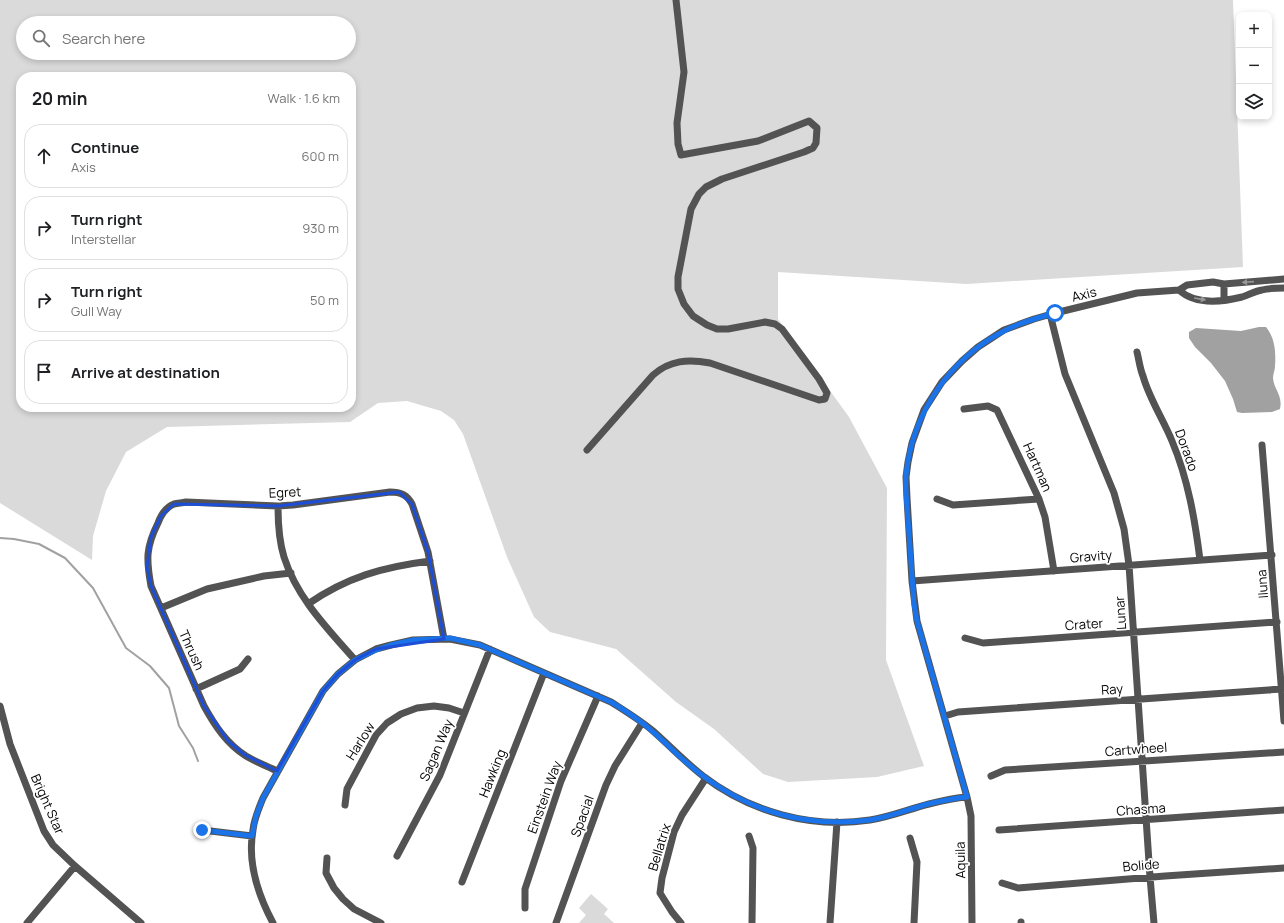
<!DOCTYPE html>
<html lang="en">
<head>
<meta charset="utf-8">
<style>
	body { margin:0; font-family:Manrope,sans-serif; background:#f6f6f6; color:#202124 }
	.controls { position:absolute; right:12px; top:12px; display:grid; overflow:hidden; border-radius:8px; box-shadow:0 2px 6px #0003 }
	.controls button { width:36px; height:36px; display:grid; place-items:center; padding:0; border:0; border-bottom:1px solid #e0e0e0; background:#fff; color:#202124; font:20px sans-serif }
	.stop { position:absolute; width:12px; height:12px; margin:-9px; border:3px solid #1a73e8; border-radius:50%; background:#fff }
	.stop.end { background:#1a73e8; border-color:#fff; box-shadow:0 1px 4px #0008 }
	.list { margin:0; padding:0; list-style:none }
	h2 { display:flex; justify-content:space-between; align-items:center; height:52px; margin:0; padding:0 16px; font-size:17px }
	h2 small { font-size:13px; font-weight:400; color:#757577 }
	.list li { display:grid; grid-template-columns:26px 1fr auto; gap:12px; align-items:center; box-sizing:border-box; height:64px; margin:0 8px 8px; padding:0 8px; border:1px solid #e0e0e0; border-radius:16px }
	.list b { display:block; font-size:15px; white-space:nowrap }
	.list p { margin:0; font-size:13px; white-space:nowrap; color:#757577 }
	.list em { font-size:13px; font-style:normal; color:#757577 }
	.icon { flex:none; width:22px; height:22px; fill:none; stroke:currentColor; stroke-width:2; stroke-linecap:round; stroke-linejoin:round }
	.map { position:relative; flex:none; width:1284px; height:923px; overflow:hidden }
	.search { position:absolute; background:#fff; box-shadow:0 2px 6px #0003; left:16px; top:16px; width:340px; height:44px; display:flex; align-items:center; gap:10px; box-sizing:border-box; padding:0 14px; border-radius:22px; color:#757577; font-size:15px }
	.panel { position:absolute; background:#fff; box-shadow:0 2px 6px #0003; left:16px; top:72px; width:340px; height:340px; border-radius:16px }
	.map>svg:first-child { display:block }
</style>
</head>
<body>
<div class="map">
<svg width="1284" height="923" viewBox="0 0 1284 923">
	<rect width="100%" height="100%" fill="#fff"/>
	<path fill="#dadada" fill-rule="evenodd" d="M 0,0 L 1233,0 L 1243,267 L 966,284 L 778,272 L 778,319 L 849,417 L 887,488 L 886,660 L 924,766 L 877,777 L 788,782 L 763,774 L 714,729 L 676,702 L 616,649 L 550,632 L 534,617 L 507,557 L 463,434 L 454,420 L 441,411 L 407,401 L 378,403 L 350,422 L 167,427 L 126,452 L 106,491 L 93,536 L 92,560 L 0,503 ZM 23,23 L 349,23 L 349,53 L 23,53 ZM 21,77 L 351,77 L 351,407 L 21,407 Z
		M 591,894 L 608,909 L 604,914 L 614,923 L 579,923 L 586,915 L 579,908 Z"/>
	<path fill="#a1a1a1" d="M 1259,327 L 1266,327 C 1275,338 1276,352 1275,366 C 1275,370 1273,374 1273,378 C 1274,390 1283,395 1280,409 L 1272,412 L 1242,413 L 1237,412 L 1233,399 L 1225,381 L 1211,363 L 1195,347 L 1189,338 L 1189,332 L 1196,328 L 1241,331 Z"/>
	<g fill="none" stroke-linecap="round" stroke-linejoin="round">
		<path stroke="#a1a1a1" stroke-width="2" d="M 0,538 L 14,539 L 39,544 L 65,558 L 93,588 L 126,648 L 150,666 L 169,688 L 179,726 L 193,748 L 198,761"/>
		<path stroke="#535353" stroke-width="7" d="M 1224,284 L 1224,300
			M 1179,290 C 1195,305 1222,302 1242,297 C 1249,295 1255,291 1262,290 C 1269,288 1277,288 1284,288
			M 1050,314 L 1065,374 L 1114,493 L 1124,529 L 1129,565 L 1150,877 L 1154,923
			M 1137,352 C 1139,360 1140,369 1143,376 C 1149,398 1163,419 1172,441 C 1188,479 1195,520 1200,560
			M 964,409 L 988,406 L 997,410 L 1039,499 L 1045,517 L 1054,571
			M 1262,445 L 1284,721
			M 587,450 L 653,375 C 670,360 688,359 710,363 L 819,400 L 825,399 L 827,393 L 819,379 L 782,329 L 775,324 L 765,322 L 728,329 L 717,329 L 707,325 L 693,316 L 684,304 L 678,289 L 678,277 L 691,209 L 699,194 L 706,187 L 722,179 L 804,152 L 813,148 L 816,143 L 817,128 L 809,121 L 758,141 L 681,155 L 678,144 L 677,123 L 684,72 L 676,0
			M 937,499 L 953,505 L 1039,499
			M 278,506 C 278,523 279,541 284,557 C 297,598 327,628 355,660
			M 912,581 L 1272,555
			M 308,604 C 347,577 383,567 430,561
			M 161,608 L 207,589 L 264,576 L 291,573
			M 965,638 L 983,643 L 1277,622
			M 196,689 L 240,669 L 248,659
			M 0,706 L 10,744 L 44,831 L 53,845 L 75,866 L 141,923
			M 945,716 L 958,712 L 1282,689
			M 277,771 C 267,766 256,762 246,756 C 227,744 215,726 204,706 L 151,586 C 146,559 146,547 158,523 C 161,515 166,507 174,504 C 178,503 182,503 186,502 L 278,506 L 293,505 L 390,492 C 401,492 407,495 412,504 L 428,552 L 444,639
			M 991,776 L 1005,770 L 1284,752
			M 345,805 L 347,789 L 376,735 L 387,723 L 401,714 L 417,708 L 434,706 L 449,708 L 464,713
			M 202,830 L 252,836
			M 999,830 L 1284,810
			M 749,836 L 753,848 L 752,923
			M 910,838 L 917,862 L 914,923
			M 397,856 L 440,775 L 490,649
			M 327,858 L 326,873 L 334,888 L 343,899 L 354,909 L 381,923
			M 462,882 L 544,673
			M 1002,883 L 1018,888 L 1165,876 L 1284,868
			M 525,908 L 525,889 L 561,781 L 598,696
			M 1021,922 L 1021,923
			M 27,923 L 75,866
			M 273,923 C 258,895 247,863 253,830 C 254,819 259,808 263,798 L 323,691 L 338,674 L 355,660 L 376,649 L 391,645 L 413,640 L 450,639 L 480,645 L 611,702 C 625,711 640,720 653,731 C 670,746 685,762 703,776 C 750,812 811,829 870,820 C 890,817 909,809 929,804 C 941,801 954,798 967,797
			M 556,923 L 606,785 L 615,766 L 642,723
			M 681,923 L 672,912 L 660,893 L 662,878 L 674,832 L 682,815 L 706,778
			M 830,923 L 837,822
			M 972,923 L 971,816 L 967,797 L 917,621 L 912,581 L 907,498 L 906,477 L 908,462 L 912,443 L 924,410 L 942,382 L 962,361 L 978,347 L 1004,330 L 1034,319 L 1055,313 L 1137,293 L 1179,290 L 1187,285 L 1213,282 L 1224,284 L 1284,279"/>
	</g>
	<defs><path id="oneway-solid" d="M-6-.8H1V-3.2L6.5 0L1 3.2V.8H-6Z"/></defs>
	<g fill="#989898">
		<use href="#oneway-solid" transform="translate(1248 282) rotate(176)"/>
		<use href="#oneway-solid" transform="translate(1200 299) rotate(9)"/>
	</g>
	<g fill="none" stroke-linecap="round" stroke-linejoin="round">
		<path stroke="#1a73e8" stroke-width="5" d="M 202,830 L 252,836 L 256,816 L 263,798 L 323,691 L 338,674 L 355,660 L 376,650 L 391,645 L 413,640 L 450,638 L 480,645 L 611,702 C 626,711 640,720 653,732 C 665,742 675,753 687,763 C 739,808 801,829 870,820 C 890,817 909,809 928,804 C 941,801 954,798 967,797 L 917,621 L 914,604 C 912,576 910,548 908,520 C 907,505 905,490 906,475 C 912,414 949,359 1004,331 C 1020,322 1038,318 1055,313"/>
	</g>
	<path fill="none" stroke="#1d4ed8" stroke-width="3" stroke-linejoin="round" d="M 399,492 L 412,504 L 428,552 L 444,639 L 376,649 L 355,660 L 338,674 L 323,691 L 277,771 L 245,755 L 228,741 L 204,706 L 151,586 L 147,567 L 151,537 L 161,516 L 174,504 L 278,506 Z"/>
	<g text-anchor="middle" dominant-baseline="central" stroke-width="3.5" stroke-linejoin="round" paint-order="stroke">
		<g font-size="13" fill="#000" stroke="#fff">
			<text transform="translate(1084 294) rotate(-14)">Axis</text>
			<text transform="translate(1187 450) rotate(70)">Dorado</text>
			<text transform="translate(1038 467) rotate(66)">Hartman</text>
			<text transform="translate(285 492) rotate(-3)">Egret</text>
			<text transform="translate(1091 556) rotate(-4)">Gravity</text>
			<text transform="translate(1262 584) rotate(-94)">Iluna</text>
			<text transform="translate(1120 613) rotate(-94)">Lunar</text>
			<text transform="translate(1084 624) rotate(-4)">Crater</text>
			<text transform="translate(192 650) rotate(66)">Thrush</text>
			<text transform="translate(1112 689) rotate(-4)">Ray</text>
			<text transform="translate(360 741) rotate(-58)">Harlow</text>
			<text transform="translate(1136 749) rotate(-4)">Cartwheel</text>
			<text transform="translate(436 750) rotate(-67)">Sagan Way</text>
			<text transform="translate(492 773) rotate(-68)">Hawking</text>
			<text transform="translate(544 797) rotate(-70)">Einstein Way</text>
			<text transform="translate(48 804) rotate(66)">Bright Star</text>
			<text transform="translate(1141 809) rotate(-4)">Chasma</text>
			<text transform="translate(582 816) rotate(-70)">Spacial</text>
			<text transform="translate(659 847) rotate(-73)">Bellatrix</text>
			<text transform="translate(960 860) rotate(-91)">Aquila</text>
			<text transform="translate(1141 865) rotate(-5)">Bolide</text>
		</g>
	</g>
</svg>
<div class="controls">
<button>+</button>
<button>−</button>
<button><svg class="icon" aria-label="layers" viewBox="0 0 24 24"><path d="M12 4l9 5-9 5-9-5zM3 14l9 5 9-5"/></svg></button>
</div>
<div class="stop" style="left:1055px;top:313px"></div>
<div class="stop end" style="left:202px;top:830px"></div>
<div class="search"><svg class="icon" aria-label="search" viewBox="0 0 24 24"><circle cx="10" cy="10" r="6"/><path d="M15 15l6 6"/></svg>Search here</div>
<section class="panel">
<h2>20 min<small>Walk · 1.6 km</small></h2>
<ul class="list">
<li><svg class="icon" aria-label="ahead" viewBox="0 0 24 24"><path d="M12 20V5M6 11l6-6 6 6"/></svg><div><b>Continue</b><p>Axis</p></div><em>600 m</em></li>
<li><svg class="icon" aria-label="right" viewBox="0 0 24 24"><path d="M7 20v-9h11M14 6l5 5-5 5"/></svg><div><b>Turn right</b><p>Interstellar</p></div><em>930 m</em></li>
<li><svg class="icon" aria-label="right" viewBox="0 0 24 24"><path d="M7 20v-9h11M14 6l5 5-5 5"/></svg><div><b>Turn right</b><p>Gull Way</p></div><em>50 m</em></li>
<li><svg class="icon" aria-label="arrive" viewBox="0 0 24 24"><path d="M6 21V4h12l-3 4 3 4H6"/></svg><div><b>Arrive at destination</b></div></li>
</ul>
</section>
</div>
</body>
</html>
